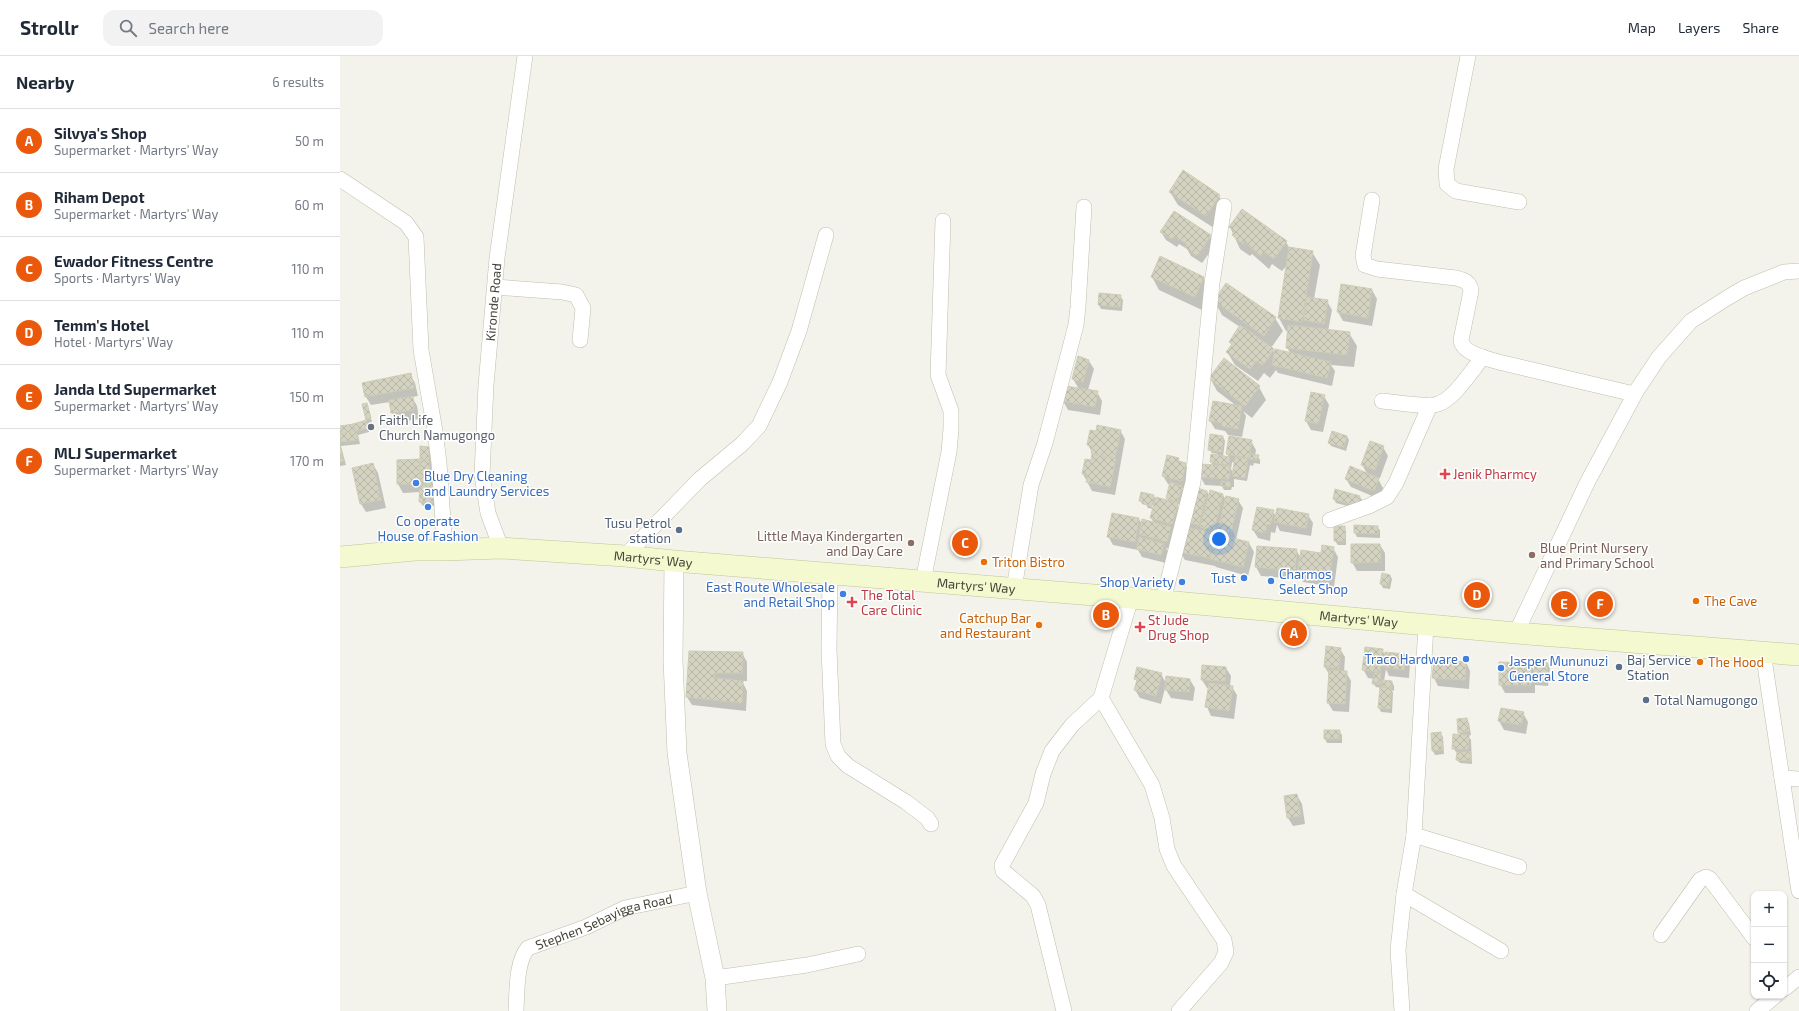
<!DOCTYPE html>
<html lang="en">
<head>
<meta charset="utf-8">
<style>
	body { margin:0; font-family:"Exo 2",sans-serif; background:#f2f2f3; color:#1f2937 }
	.controls { position:absolute; right:12px; bottom:12px; display:grid; overflow:hidden; border-radius:8px; box-shadow:0 1px 3px #0004 }
	.controls button { width:36px; height:36px; display:grid; place-items:center; padding:0; border:0; border-bottom:1px solid #e0e1e3; background:#fff; color:#1f2937; font:20px sans-serif }
	.you { position:absolute; left:879px; top:483px; width:14px; height:14px; margin:-10px; border:3px solid #fff; border-radius:50%; background:#1a73e8; box-shadow:0 0 0 6px #1a73e833 }
	.badge { display:grid; place-items:center; width:26px; height:26px; border-radius:50%; background:#ea580c; color:#fff; font-size:13px; font-weight:700 }
	.pin { position:absolute; translate:-50% -50%; border:2px solid #fff; box-shadow:0 1px 4px #0006 }
	.list { margin:0; padding:0; list-style:none }
	h2 { display:flex; justify-content:space-between; align-items:center; height:52px; margin:0; padding:0 16px; font-size:17px }
	h2 small { font-size:13px; font-weight:400; color:#747a83 }
	.list li { display:grid; grid-template-columns:26px 1fr auto; gap:12px; align-items:center; box-sizing:border-box; height:64px; padding:0 16px; border-top:1px solid #e0e1e3 }
	.list b { display:block; font-size:15px; white-space:nowrap }
	.list p { margin:0; font-size:13px; white-space:nowrap; color:#747a83 }
	.list em { font-size:13px; font-style:normal; color:#747a83 }
	.icon { flex:none; width:22px; height:22px; fill:none; stroke:currentColor; stroke-width:2; stroke-linecap:round; stroke-linejoin:round }
	.map { position:relative; flex:none; width:1459px; height:955px; overflow:hidden }
	header { display:flex; align-items:center; gap:24px; box-sizing:border-box; height:56px; padding:0 20px; background:#fff; border-bottom:1px solid #e0e1e3 }
	header strong { font-size:19px }
	nav { display:flex; gap:22px; margin-inline-start:auto; font-size:14px }
	.search { width:280px; height:36px; background:#f2f2f3; display:flex; align-items:center; gap:10px; box-sizing:border-box; padding:0 14px; border-radius:12px; color:#747a83; font-size:15px }
	main { display:flex }
	aside { flex:1; background:#fff }
	.map>svg:first-child { display:block }
</style>
</head>
<body>
<header>
<strong>Strollr</strong>
<div class="search"><svg class="icon" aria-label="search" viewBox="0 0 24 24"><circle cx="10" cy="10" r="6"/><path d="M15 15l6 6"/></svg>Search here</div>
<nav><a>Map</a><a>Layers</a><a>Share</a></nav>
</header>
<main>
<aside>
<h2>Nearby<small>6 results</small></h2>
<ul class="list">
<li><span class="badge">A</span><div><b>Silvya's Shop</b><p>Supermarket · Martyrs' Way</p></div><em>50 m</em></li>
<li><span class="badge">B</span><div><b>Riham Depot</b><p>Supermarket · Martyrs' Way</p></div><em>60 m</em></li>
<li><span class="badge">C</span><div><b>Ewador Fitness Centre</b><p>Sports · Martyrs' Way</p></div><em>110 m</em></li>
<li><span class="badge">D</span><div><b>Temm's Hotel</b><p>Hotel · Martyrs' Way</p></div><em>110 m</em></li>
<li><span class="badge">E</span><div><b>Janda Ltd Supermarket</b><p>Supermarket · Martyrs' Way</p></div><em>150 m</em></li>
<li><span class="badge">F</span><div><b>MLJ Supermarket</b><p>Supermarket · Martyrs' Way</p></div><em>170 m</em></li>
</ul>
</aside>
<div class="map">
<svg width="1459" height="955" viewBox="0 0 1459 955">
	<defs>
		<pattern id="building-cross-hatch" width="8" height="8" patternUnits="userSpaceOnUse"><rect width="8" height="8" fill="#d4d3c1"/><path d="M0 0l8 8M0 8l8-8" fill="none" stroke="#b7b6a7"/></pattern>
	</defs>
	<rect width="100%" height="100%" fill="#f3f3eb"/>
	<path fill="#0003" fill-rule="evenodd" d="M 830,136 L 879,140 L 887,153 L 874,172 L 838,149 Z
		M 890,171 L 946,186 L 950,193 L 972,196 L 980,209 L 974,243 L 987,245 L 992,254 L 988,275 L 1009,277 L 1017,290 L 1014,311 L 991,309 L 995,315 L 992,330 L 938,317 L 936,314 L 930,322 L 924,317 L 918,325 L 895,309 L 887,296 L 892,289 L 890,286 L 900,271 L 882,259 L 875,246 L 886,229 L 935,262 L 943,275 L 931,292 L 935,297 L 950,297 L 947,291 L 949,275 L 946,275 L 939,262 L 947,209 L 942,215 L 932,208 L 929,213 L 912,198 L 910,200 L 900,193 Z
		M 821,176 L 870,180 L 875,189 L 862,207 L 851,200 L 847,193 L 839,188 L 837,191 L 826,184 Z
		M 812,221 L 863,221 L 871,235 L 862,254 L 819,234 Z
		M 1032,234 L 1037,243 L 1032,270 L 1003,265 L 998,256 Z
		M 780,240 L 783,244 L 782,255 L 761,253 L 759,249 Z
		M 749,305 L 754,313 L 748,334 L 757,336 L 762,345 L 760,359 L 728,354 L 723,345 L 739,333 L 733,323 Z
		M 70,318 L 75,327 L 78,340 L 72,341 L 77,350 L 79,363 L 57,366 L 52,357 L 50,346 L 31,349 L 26,341 L 24,328 Z
		M 870,322 L 919,331 L 926,344 L 912,362 L 903,355 L 906,360 L 902,381 L 888,379 L 885,375 L 875,373 L 870,365 L 898,351 L 877,335 Z
		M 984,340 L 989,349 L 983,376 L 971,374 L 966,365 Z
		M 28,352 L 32,366 L 28,368 L 29,376 L 18,379 L 20,388 L 1,390 L 6,409 L 0,410 L 0,371 L 27,364 Z
		M 780,374 L 785,383 L 775,439 L 752,435 L 743,418 L 751,406 L 753,398 L 748,389 Z
		M 1007,380 L 1009,384 L 1006,395 L 991,390 L 989,387 Z
		M 883,381 L 885,385 L 883,401 L 889,401 L 887,398 L 911,385 L 916,394 L 915,400 L 918,400 L 920,404 L 920,408 L 914,407 L 913,410 L 910,409 L 907,425 L 894,423 L 894,431 L 892,431 L 891,434 L 884,434 L 882,430 L 865,429 L 860,420 L 873,410 L 871,406 L 878,398 L 872,397 L 869,393 ZM 892,406 L 895,407 L 893,417 L 891,413 Z
		M 1043,391 L 1048,400 L 1040,422 L 1037,421 L 1043,432 L 1039,443 L 1011,431 L 1006,423 L 1028,419 L 1022,409 Z
		M 88,392 L 91,396 L 92,429 L 96,450 L 83,450 L 80,446 L 81,436 L 63,437 L 58,428 L 58,405 L 79,404 Z
		M 838,403 L 840,406 L 845,408 L 850,416 L 846,433 L 842,432 L 844,435 L 840,449 L 837,448 L 842,457 L 836,476 L 832,475 L 835,480 L 831,494 L 826,492 L 829,497 L 826,507 L 802,501 L 798,494 L 773,489 L 768,480 L 799,463 L 802,468 L 814,467 L 811,462 L 813,453 L 808,452 L 806,449 L 817,452 L 817,450 L 805,447 L 805,449 L 802,448 L 800,444 L 814,440 L 815,442 L 829,446 L 827,442 L 831,429 L 828,428 L 823,420 Z
		M 33,408 L 38,417 L 46,452 L 26,456 L 21,448 Z
		M 867,435 L 869,440 L 883,439 L 886,444 L 898,444 L 903,452 L 896,484 L 909,487 L 914,496 L 908,520 L 876,511 L 875,510 L 845,504 L 840,496 L 851,474 L 847,466 ZM 880,476 L 883,481 L 879,480 Z
		M 1020,441 L 1022,444 L 1019,453 L 996,447 L 994,443 Z
		M 933,455 L 936,461 L 968,459 L 973,467 L 971,480 L 940,475 L 937,469 L 935,477 L 931,476 L 930,485 L 918,482 L 913,474 Z
		M 1015,470 L 1037,471 L 1040,474 L 1040,482 L 1017,481 L 1015,477 Z
		M 995,471 L 1004,471 L 1006,475 L 1006,489 L 998,489 L 995,485 Z
		M 1040,489 L 1045,497 L 1045,515 L 1017,515 L 1012,506 Z
		M 993,492 L 998,501 L 994,531 L 963,526 L 960,520 L 959,523 L 921,520 L 916,511 L 956,494 L 961,502 L 982,498 Z
		M 1050,519 L 1052,523 L 1050,533 L 1043,532 L 1041,528 Z
		M 987,591 L 1000,593 L 1005,601 L 1004,616 L 1006,616 L 1011,625 L 1009,656 L 993,655 L 988,647 L 990,620 L 985,611 Z
		M 1042,594 L 1046,600 L 1065,599 L 1070,608 L 1069,622 L 1049,620 L 1046,613 L 1044,625 L 1052,626 L 1054,630 L 1054,635 L 1052,634 L 1053,637 L 1052,657 L 1041,656 L 1039,652 L 1041,632 L 1036,631 L 1033,627 L 1034,623 L 1028,622 L 1023,613 Z
		M 350,596 L 402,597 L 407,606 L 407,625 L 402,625 L 407,635 L 406,655 L 352,649 L 347,641 Z
		M 1126,606 L 1130,615 L 1129,633 L 1098,630 L 1094,622 Z
		M 1190,608 L 1195,616 L 1208,608 L 1210,612 L 1208,630 L 1195,629 L 1195,637 L 1165,637 L 1160,628 Z
		M 886,612 L 891,620 L 890,630 L 892,631 L 897,639 L 894,663 L 871,660 L 867,651 L 869,632 L 867,632 L 862,624 Z
		M 821,618 L 826,627 L 850,624 L 855,632 L 853,645 L 831,642 L 825,632 L 821,648 L 800,642 L 795,634 L 797,626 L 795,623 Z
		M 1183,657 L 1188,666 L 1186,678 L 1164,674 L 1159,665 Z
		M 1127,663 L 1129,667 L 1131,679 L 1128,680 L 1131,684 L 1132,708 L 1120,707 L 1117,704 L 1118,696 L 1116,696 L 1113,692 L 1121,680 L 1119,676 Z
		M 985,675 L 999,675 L 1002,679 L 1002,687 L 987,687 L 985,683 Z
		M 1101,678 L 1103,681 L 1104,698 L 1095,699 L 1093,695 Z
		M 957,739 L 962,748 L 965,768 L 953,770 L 948,762 L 945,741 Z"/>
	<path fill="url(#building-cross-hatch)" stroke="#cecdb5" d="M 843,114 L 880,139 L 866,160 L 829,136 Z
		M 902,153 L 947,185 L 934,203 L 925,196 L 921,200 L 904,185 L 903,188 L 892,179 L 895,175 L 889,171 Z
		M 834,155 L 871,179 L 857,200 L 845,191 L 847,188 L 834,180 L 832,183 L 820,176 Z
		M 949,191 L 973,195 L 962,266 L 938,262 Z
		M 820,200 L 864,221 L 855,241 L 811,221 Z
		M 886,227 L 936,261 L 924,280 L 874,245 Z
		M 1001,228 L 1032,233 L 1028,262 L 997,256 Z
		M 759,237 L 781,239 L 780,251 L 758,249 Z
		M 967,241 L 988,244 L 984,268 L 964,264 Z
		M 900,269 L 934,293 L 923,309 L 916,305 L 910,313 L 886,296 L 892,288 L 889,286 Z
		M 948,269 L 1010,276 L 1007,299 L 946,292 Z
		M 935,293 L 991,306 L 987,322 L 932,309 Z
		M 738,300 L 749,304 L 743,326 L 732,323 Z
		M 884,302 L 920,330 L 905,350 L 869,322 Z
		M 71,317 L 74,332 L 25,341 L 22,327 Z
		M 725,330 L 758,335 L 755,351 L 722,345 Z
		M 971,336 L 985,339 L 978,368 L 965,365 Z
		M 73,340 L 74,354 L 51,357 L 49,344 Z
		M 873,345 L 902,350 L 898,373 L 882,370 L 882,367 L 869,365 Z
		M 27,347 L 31,362 L 26,364 L 22,348 Z
		M 26,364 L 28,372 L 16,375 L 14,368 Z
		M 14,368 L 16,375 L 0,378 L 0,370 Z
		M 757,369 L 781,374 L 775,402 L 751,397 L 753,390 L 747,389 L 750,374 L 756,375 Z
		M 16,375 L 18,384 L 0,386 L 0,378 Z
		M 992,375 L 1007,380 L 1004,391 L 988,387 Z
		M 870,378 L 883,380 L 882,396 L 868,394 Z
		M 889,380 L 912,384 L 909,402 L 886,398 Z
		M 1030,385 L 1044,390 L 1035,414 L 1021,409 Z
		M 0,390 L 4,405 L 0,406 Z
		M 80,390 L 89,391 L 89,404 L 80,403 Z
		M 752,398 L 776,403 L 770,431 L 746,426 L 748,419 L 742,418 L 745,403 L 751,404 Z
		M 871,398 L 890,401 L 889,409 L 870,406 Z
		M 911,398 L 919,399 L 918,404 L 910,403 Z
		M 827,399 L 839,402 L 838,405 L 846,407 L 842,425 L 822,420 Z
		M 895,401 L 908,403 L 905,422 L 892,420 Z
		M 80,403 L 89,404 L 90,428 L 80,428 Z
		M 80,403 L 80,428 L 57,428 L 57,404 Z
		M 33,407 L 41,444 L 20,448 L 12,412 Z
		M 860,408 L 890,410 L 889,423 L 859,421 Z
		M 1010,410 L 1039,422 L 1034,435 L 1005,423 Z
		M 881,425 L 890,426 L 890,431 L 881,430 Z
		M 830,426 L 842,430 L 838,446 L 826,442 Z
		M 80,428 L 94,428 L 94,446 L 79,446 Z
		M 854,431 L 867,435 L 859,469 L 846,466 Z
		M 995,433 L 1020,440 L 1017,450 L 993,443 Z
		M 870,434 L 883,438 L 874,474 L 860,471 Z
		M 801,436 L 814,439 L 812,450 L 804,448 L 804,446 L 799,445 Z
		M 886,440 L 899,443 L 891,476 L 878,473 Z
		M 816,441 L 838,447 L 832,468 L 810,462 Z
		M 917,451 L 934,454 L 930,469 L 927,468 L 925,477 L 912,474 Z
		M 937,452 L 969,458 L 966,472 L 934,466 Z
		M 772,457 L 799,462 L 795,486 L 767,481 Z
		M 802,463 L 831,471 L 827,486 L 799,478 Z
		M 1014,469 L 1038,470 L 1038,478 L 1014,477 Z
		M 994,470 L 1005,470 L 1005,485 L 994,485 Z
		M 843,471 L 874,477 L 869,502 L 839,496 Z
		M 876,478 L 909,486 L 903,511 L 870,503 Z
		M 799,481 L 824,488 L 821,499 L 796,493 Z
		M 1011,488 L 1040,488 L 1041,506 L 1011,507 Z
		M 982,489 L 994,491 L 989,523 L 957,518 L 961,494 L 981,497 Z
		M 917,490 L 957,493 L 955,515 L 915,511 Z
		M 1042,517 L 1050,519 L 1048,530 L 1040,528 Z
		M 986,590 L 1001,592 L 999,613 L 984,611 Z
		M 1025,591 L 1043,593 L 1040,616 L 1022,614 Z
		M 349,595 L 403,596 L 402,617 L 375,617 L 374,622 L 403,625 L 402,647 L 346,641 Z
		M 1045,596 L 1066,598 L 1064,614 L 1043,611 Z
		M 1094,603 L 1126,606 L 1125,624 L 1092,622 Z
		M 1195,605 L 1208,607 L 1206,626 L 1193,625 Z
		M 1159,606 L 1191,607 L 1191,629 L 1159,629 Z
		M 862,609 L 886,611 L 885,625 L 861,624 Z
		M 797,611 L 822,617 L 816,640 L 794,634 L 797,624 L 794,623 Z
		M 989,614 L 1007,615 L 1005,648 L 987,647 Z
		M 1034,617 L 1041,617 L 1040,628 L 1032,628 Z
		M 826,620 L 850,623 L 849,636 L 825,634 Z
		M 1042,624 L 1052,625 L 1052,631 L 1042,630 Z
		M 869,627 L 893,630 L 889,655 L 865,651 Z
		M 1040,631 L 1051,632 L 1050,653 L 1038,652 Z
		M 1161,652 L 1184,656 L 1181,669 L 1158,665 Z
		M 1127,662 L 1129,675 L 1118,677 L 1117,663 Z
		M 984,674 L 1000,674 L 1000,683 L 984,683 Z
		M 1101,676 L 1103,694 L 1092,695 L 1091,677 Z
		M 1113,678 L 1129,679 L 1128,693 L 1112,693 Z
		M 1117,696 L 1131,696 L 1130,705 L 1116,704 Z
		M 957,738 L 961,760 L 947,762 L 944,740 Z"/>
	<g fill="none" stroke-linecap="round" stroke-linejoin="round">
		<defs>
			<g id="minor">
				<path d="M 1128,0 L 1106,113 L 1107,128 L 1116,135 L 1179,146"/>
				<path d="M 0,123 L 66,167 L 76,181 L 81,294 L 95,375 L 99,407 L 105,494"/>
				<path d="M 1032,144 L 1023,200 L 1025,209 L 1037,213 L 1116,222 C 1124,224 1130,226 1131,235 L 1121,284 C 1122,298 1152,304 1163,307 L 1294,338"/>
				<path d="M 155,231 L 222,236 L 236,239 L 243,252 L 240,284"/>
				<path d="M 1042,345 C 1055,346 1087,352 1098,348 C 1114,343 1132,314 1143,301"/>
				<path d="M 990,464 L 1029,450 L 1047,441 L 1056,427 L 1090,349"/>
				<path id="s1" d="M 161,492 L 148,457 L 142,419 L 146,329 L 157,202 L 185,0"/>
				<path d="M 285,500 L 360,423 L 402,388 L 419,370 L 440,326 L 459,275 L 486,179"/>
				<path d="M 490,517 L 489,593 L 493,688 L 498,700 L 508,710 L 566,746 L 587,762 L 591,768"/>
				<path d="M 583,525 L 609,396 L 611,373 L 611,355 L 598,319 L 603,165"/>
				<path d="M 674,533 L 691,429 L 705,387 L 736,269 L 738,251 L 744,151"/>
				<path d="M 791,542 L 761,642 L 812,729 L 822,762 L 827,793 L 834,810 L 884,884 L 886,896 L 881,907 L 839,955"/>
				<path d="M 823,545 L 853,426 L 872,227 L 884,150"/>
				<path d="M 1176,577 L 1248,425 L 1297,334 L 1319,301 L 1351,265 L 1387,242 L 1404,232 L 1444,216 L 1459,215"/>
				<path d="M 1423,596 L 1459,835"/>
				<path d="M 1442,722 L 1459,723"/>
				<path d="M 1074,779 L 1179,811"/>
				<path d="M 1064,838 L 1161,895"/>
				<path d="M 1321,879 L 1360,824 L 1366,821 L 1370,823 L 1414,882"/>
				<path d="M 375,922 L 467,909 L 518,898"/>
				<path d="M 1444,933 L 1459,921"/>
				<path id="s2" d="M 176,955 C 177,937 176,905 188,892 L 246,871 L 285,852 L 357,837"/>
				<path d="M 724,955 L 698,849 L 693,840 L 663,815 L 662,809 L 696,747 L 703,718 L 712,695 L 732,669 L 761,642"/>
				<path d="M 1062,955 L 1058,894 L 1064,838 L 1074,779 L 1086,569"/>
				<path d="M 1417,955 L 1435,940"/>
			</g>
			<path id="tertiary" d="M 334,505 L 333,604 L 337,697 L 357,837 L 375,922 L 377,955"/>
			<g id="secondary">
				<path id="s3" d="M 0,501 L 75,494 L 105,494 L 161,492 L 285,500 L 334,505 L 791,542 L 1176,577 L 1459,599"/>
			</g>
		</defs>
		<use href="#minor" stroke="#bebeae" stroke-width="16"/>
		<use href="#tertiary" stroke="#bebeae" stroke-width="20"/>
		<use href="#secondary" stroke="#c1c598" stroke-width="22"/>
		<use href="#minor" stroke="#fff" stroke-width="15"/>
		<use href="#tertiary" stroke="#fff" stroke-width="19"/>
		<use href="#secondary" stroke="#f4f9cf" stroke-width="21"/>
	</g>
	<circle fill="#6b7280" stroke="#fff" stroke-width="1.5" cx="31" cy="371" r="4"/>
	<g fill="#e0444e" stroke="#fff" stroke-width="1.5">
		<path d="M1103 412h4v4h4v4h-4v4h-4v-4h-4v-4h4z"/>
		<path d="M510 540h4v4h4v4h-4v4h-4v-4h-4v-4h4z"/>
		<path d="M798 565h4v4h4v4h-4v4h-4v-4h-4v-4h4z"/>
	</g>
	<g fill="#3f7fe0" stroke="#fff" stroke-width="1.5">
		<circle cx="76" cy="427" r="4"/>
		<circle cx="88" cy="451" r="4"/>
		<circle cx="904" cy="522" r="4"/>
		<circle cx="931" cy="525" r="4"/>
		<circle cx="842" cy="526" r="4"/>
		<circle cx="503" cy="538" r="4"/>
		<circle cx="1126" cy="603" r="4"/>
		<circle cx="1161" cy="612" r="4"/>
	</g>
	<g fill="#5c6f8a" stroke="#fff" stroke-width="1.5">
		<circle cx="339" cy="474" r="4"/>
		<circle cx="1279" cy="611" r="4"/>
		<circle cx="1306" cy="644" r="4"/>
	</g>
	<g fill="#8d6e63" stroke="#fff" stroke-width="1.5">
		<circle cx="571" cy="487" r="4"/>
		<circle cx="1192" cy="499" r="4"/>
	</g>
	<g fill="#e8710a" stroke="#fff" stroke-width="1.5">
		<circle cx="644" cy="506" r="4"/>
		<circle cx="1356" cy="545" r="4"/>
		<circle cx="699" cy="569" r="4"/>
		<circle cx="1360" cy="606" r="4"/>
	</g>
	<g text-anchor="middle" dominant-baseline="central" stroke-width="3" stroke-linejoin="round" paint-order="stroke">
		<g font-size="13" fill="#474639" stroke="#fff">
			<text stroke="none"><textPath href="#s1" startOffset="249">Kironde Road</textPath></text>
			<text stroke="none"><textPath href="#s3" startOffset="314">Martyrs' Way</textPath></text>
			<text stroke="none"><textPath href="#s3" startOffset="638">Martyrs' Way</textPath></text>
			<text stroke="none"><textPath href="#s3" startOffset="1022">Martyrs' Way</textPath></text>
			<text stroke="none"><textPath href="#s2" startOffset="146">Stephen Sebayigga Road</textPath></text>
		</g>
		<g font-size="13" fill="#5b616d" stroke="#fff" text-anchor="start">
			<text x="39" y="364">Faith Life<tspan x="39" dy="15">Church Namugongo</tspan></text>
		</g>
		<g font-size="13" fill="#be3a42" stroke="#fff" text-anchor="start">
			<text x="1113" y="418">Jenik Pharmcy</text>
			<text x="521" y="539">The Total<tspan x="521" dy="15">Care Clinic</tspan></text>
			<text x="808" y="564">St Jude<tspan x="808" dy="15">Drug Shop</tspan></text>
		</g>
		<g font-size="13" fill="#366cbe" stroke="#fff" text-anchor="end">
			<text x="84" y="420" text-anchor="start">Blue Dry Cleaning<tspan x="84" dy="15">and Laundry Services</tspan></text>
			<text x="88" y="465" text-anchor="middle">Co operate<tspan x="88" dy="15">House of Fashion</tspan></text>
			<text x="939" y="518" text-anchor="start">Charmos<tspan x="939" dy="15">Select Shop</tspan></text>
			<text x="896" y="522">Tust</text>
			<text x="834" y="526">Shop Variety</text>
			<text x="495" y="531">East Route Wholesale<tspan x="495" dy="15">and Retail Shop</tspan></text>
			<text x="1118" y="603">Traco Hardware</text>
			<text x="1169" y="605" text-anchor="start">Jasper Mununuzi<tspan x="1169" dy="15">General Store</tspan></text>
		</g>
		<g font-size="13" fill="#4e5e75" stroke="#fff" text-anchor="start">
			<text x="331" y="467" text-anchor="end">Tusu Petrol<tspan x="331" dy="15">station</tspan></text>
			<text x="1287" y="604">Baj Service<tspan x="1287" dy="15">Station</tspan></text>
			<text x="1314" y="644">Total Namugongo</text>
		</g>
		<g font-size="13" fill="#785e54" stroke="#fff" text-anchor="end">
			<text x="563" y="480">Little Maya Kindergarten<tspan x="563" dy="15">and Day Care</tspan></text>
			<text x="1200" y="492" text-anchor="start">Blue Print Nursery<tspan x="1200" dy="15">and Primary School</tspan></text>
		</g>
		<g font-size="13" fill="#c56008" stroke="#fff" text-anchor="start">
			<text x="652" y="506">Triton Bistro</text>
			<text x="1364" y="545">The Cave</text>
			<text x="691" y="562" text-anchor="end">Catchup Bar<tspan x="691" dy="15">and Restaurant</tspan></text>
			<text x="1368" y="606">The Hood</text>
		</g>
	</g>
</svg>
<div class="controls">
<button>+</button>
<button>−</button>
<button><svg class="icon" aria-label="locate" viewBox="0 0 24 24"><circle cx="12" cy="12" r="6"/><path d="M12 2v4M12 18v4M2 12h4M18 12h4"/></svg></button>
</div>
<div class="you"></div>
<div class="pin badge" style="left:954px;top:577px">A</div>
<div class="pin badge" style="left:766px;top:559px">B</div>
<div class="pin badge" style="left:625px;top:487px">C</div>
<div class="pin badge" style="left:1137px;top:539px">D</div>
<div class="pin badge" style="left:1224px;top:548px">E</div>
<div class="pin badge" style="left:1260px;top:548px">F</div>
</div>
</main>
</body>
</html>
